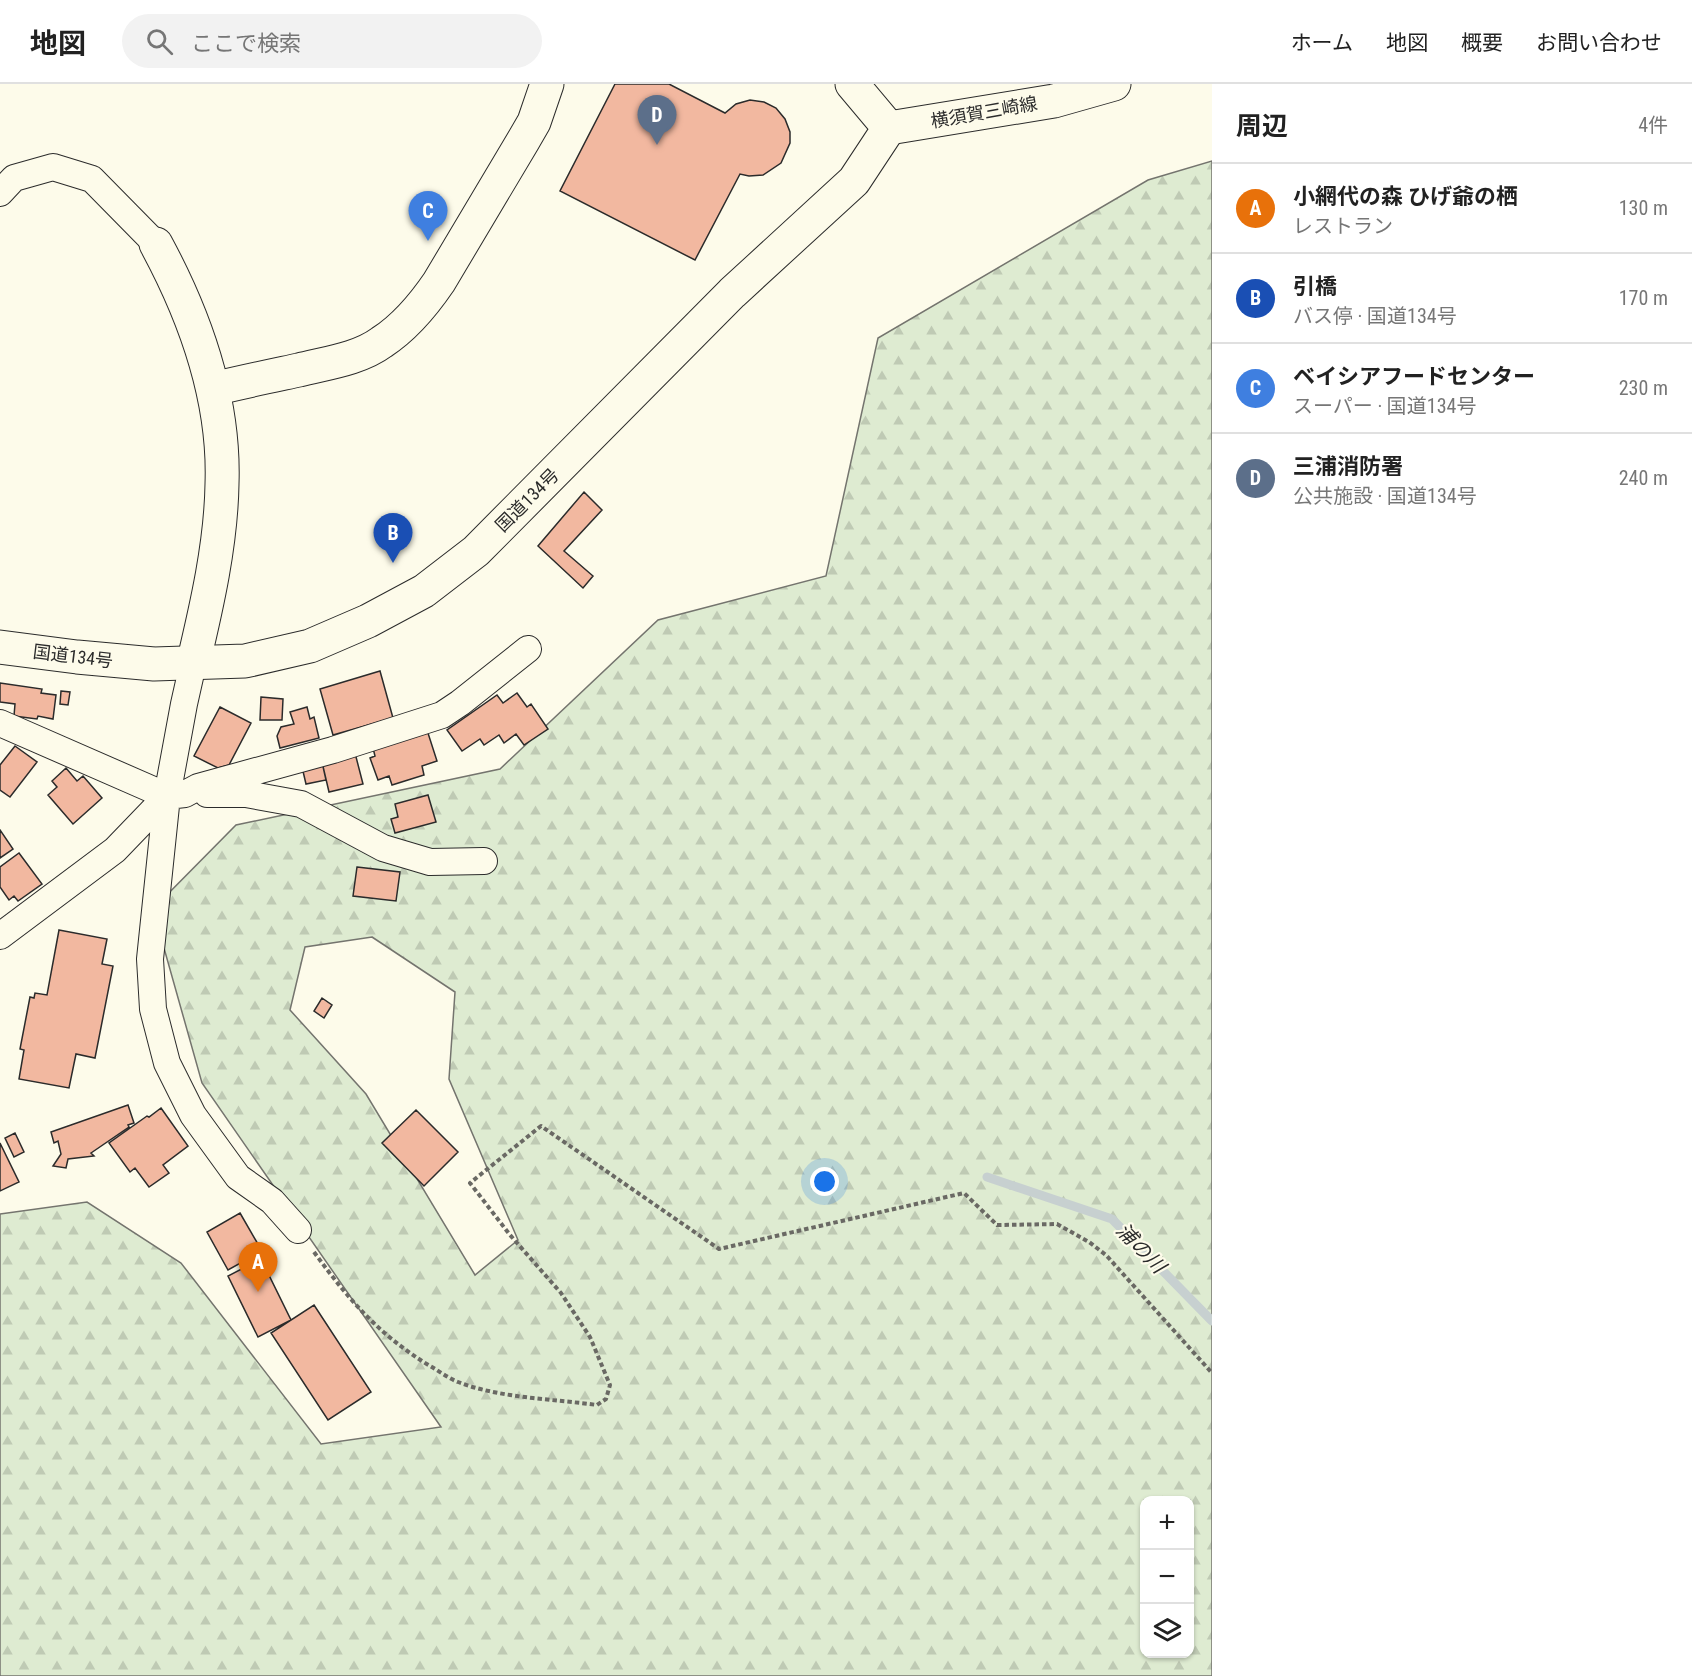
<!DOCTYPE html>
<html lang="ja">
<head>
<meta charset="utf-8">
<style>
	body { margin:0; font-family:"Roboto Condensed","Noto Sans JP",sans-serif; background:#f2f2f2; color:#222 }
	.controls { position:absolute; right:18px; bottom:18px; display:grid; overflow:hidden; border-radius:12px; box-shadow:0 2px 4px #0004 }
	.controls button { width:54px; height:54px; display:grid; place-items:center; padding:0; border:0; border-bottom:2px solid #e0e0e0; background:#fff; color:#222; font:30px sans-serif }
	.you { position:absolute; left:825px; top:1098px; width:21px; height:21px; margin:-15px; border:4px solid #fff; border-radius:50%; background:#1a73e8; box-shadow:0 0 0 9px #1a73e833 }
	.badge { display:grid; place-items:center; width:39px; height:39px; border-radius:50%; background:#c62828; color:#fff; font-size:20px; font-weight:700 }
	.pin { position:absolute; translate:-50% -50px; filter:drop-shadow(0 2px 3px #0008) }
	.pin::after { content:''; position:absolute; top:32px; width:21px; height:18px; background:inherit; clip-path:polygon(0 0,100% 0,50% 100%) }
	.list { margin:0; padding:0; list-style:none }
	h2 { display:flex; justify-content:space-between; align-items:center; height:78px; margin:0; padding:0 24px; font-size:26px }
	h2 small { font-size:20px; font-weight:400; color:#767676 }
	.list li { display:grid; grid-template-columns:39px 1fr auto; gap:18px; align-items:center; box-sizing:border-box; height:90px; padding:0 24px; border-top:2px solid #e0e0e0 }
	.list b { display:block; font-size:22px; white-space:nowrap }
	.list p { margin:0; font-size:20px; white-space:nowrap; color:#767676 }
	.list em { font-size:20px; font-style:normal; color:#767676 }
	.icon { flex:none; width:33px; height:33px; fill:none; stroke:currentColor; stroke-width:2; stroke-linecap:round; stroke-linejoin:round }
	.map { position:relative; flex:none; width:1212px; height:1592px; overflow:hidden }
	header { display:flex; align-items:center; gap:36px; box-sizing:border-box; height:84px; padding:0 30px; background:#fff; border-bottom:2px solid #e0e0e0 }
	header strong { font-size:28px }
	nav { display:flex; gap:33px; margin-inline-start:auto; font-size:21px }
	.search { width:420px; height:54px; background:#f2f2f2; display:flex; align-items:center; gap:15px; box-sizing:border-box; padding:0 21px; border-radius:33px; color:#767676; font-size:22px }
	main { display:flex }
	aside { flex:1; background:#fff }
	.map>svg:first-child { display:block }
</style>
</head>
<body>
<header>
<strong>地図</strong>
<div class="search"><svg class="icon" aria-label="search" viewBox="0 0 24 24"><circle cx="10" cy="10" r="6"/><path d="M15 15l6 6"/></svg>ここで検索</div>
<nav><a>ホーム</a><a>地図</a><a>概要</a><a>お問い合わせ</a></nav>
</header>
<main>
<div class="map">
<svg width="1212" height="1592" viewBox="0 0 1212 1592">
	<defs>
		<pattern id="forest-firs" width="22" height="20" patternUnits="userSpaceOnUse" patternTransform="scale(1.5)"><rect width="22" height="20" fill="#deebd1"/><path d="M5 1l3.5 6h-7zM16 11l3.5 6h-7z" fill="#bfcab4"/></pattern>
	</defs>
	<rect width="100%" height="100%" fill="#fdfbea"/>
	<path fill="url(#forest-firs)" stroke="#74746e" stroke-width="1.5" fill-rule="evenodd" d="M 1212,77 L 1212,1592 L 0,1592 L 0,1130 L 87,1118 L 181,1179 L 321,1360 L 441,1343 L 202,999 L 153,825 L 236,741 L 500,685 L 658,536 L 826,492 L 878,254 L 1148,96 ZM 372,853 L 455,908 L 449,995 L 518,1156 L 475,1191 L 366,1010 L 290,926 L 305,863 ZM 1144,1416 L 1190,1416 L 1190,1570 L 1144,1570 Z"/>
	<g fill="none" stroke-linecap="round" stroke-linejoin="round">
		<path stroke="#c7d0d0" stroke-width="9" d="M 987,1093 L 1112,1135 L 1212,1237"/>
	</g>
	<path fill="#f2b8a0" stroke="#2b2b2b" stroke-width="1.5" d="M 615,0 L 669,0 L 725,29 L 736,20 L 750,16 L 764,18 L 776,24 L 785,35 L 790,48 L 790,59 L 781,79 L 763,91 L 749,92 L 740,90 L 695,176 L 560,107 Z
		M 584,408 L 602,426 L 564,467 L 593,492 L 583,504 L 538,462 Z
		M 380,587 L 393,634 L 333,651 L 320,605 Z
		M 0,599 L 42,605 L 41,609 L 56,611 L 53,635 L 38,632 L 37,635 L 14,632 L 15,620 L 0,618 Z
		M 61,607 L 70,608 L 68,621 L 60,620 Z
		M 517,609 L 527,623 L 531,620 L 548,645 L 524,661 L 516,650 L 504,659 L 499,651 L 484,661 L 480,655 L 462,667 L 447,646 L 497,611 L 503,619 Z
		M 261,613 L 283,615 L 282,636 L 260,636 Z
		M 220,623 L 251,639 L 229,681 L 218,684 L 194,672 Z
		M 307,623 L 310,635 L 314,633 L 319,654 L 280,664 L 277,652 L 281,643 L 294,640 L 290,628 Z
		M 427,646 L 437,677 L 422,682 L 424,691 L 392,701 L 389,692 L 378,696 L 370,674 L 375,672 L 373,664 Z
		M 15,662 L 37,678 L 10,713 L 0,706 L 0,681 Z
		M 355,669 L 363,700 L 329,708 L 322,678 Z
		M 322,678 L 326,696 L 306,700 L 302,683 Z
		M 66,684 L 77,697 L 83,692 L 102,714 L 73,740 L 48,711 L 57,703 L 52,697 Z
		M 428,711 L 436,738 L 395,749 L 391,735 L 398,733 L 395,720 Z
		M 0,746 L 13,765 L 0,774 Z
		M 19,769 L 42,800 L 18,817 L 14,812 L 9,816 L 0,803 L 0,783 Z
		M 357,783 L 400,788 L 396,817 L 353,812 Z
		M 59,846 L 107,855 L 102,880 L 113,882 L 95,974 L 76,970 L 69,1004 L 19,995 L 24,966 L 20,965 L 30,913 L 34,914 L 35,909 L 47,911 Z
		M 322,914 L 332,921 L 324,934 L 314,927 Z
		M 128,1021 L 134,1039 L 128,1041 L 129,1043 L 91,1069 L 94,1072 L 68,1075 L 66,1084 L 53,1082 L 61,1070 L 58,1057 L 54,1059 L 51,1048 Z
		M 161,1024 L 188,1062 L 163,1081 L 169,1089 L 149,1103 L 135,1084 L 130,1088 L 109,1059 L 147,1032 L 149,1033 Z
		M 416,1026 L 458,1068 L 424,1102 L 382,1059 Z
		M 15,1049 L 24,1068 L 14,1073 L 5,1054 Z
		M 0,1059 L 19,1098 L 0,1107 Z
		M 240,1129 L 262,1167 L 228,1186 L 207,1148 Z
		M 261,1175 L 291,1236 L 258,1253 L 228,1192 Z
		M 314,1221 L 371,1308 L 328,1336 L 271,1249 Z"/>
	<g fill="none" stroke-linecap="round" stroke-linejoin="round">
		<defs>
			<path id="minor" d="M 0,109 L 14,94 L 53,83 L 92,95 L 156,160
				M 193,580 L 184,620 L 167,712 L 150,875 L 153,925 L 167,979 L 193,1031 L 238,1093 L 272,1117 L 298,1146
				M 0,639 L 167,712 L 185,710 L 198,703 L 333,666 L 442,631 L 460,619 L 528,565
				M 207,710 L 246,710 L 301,720 L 383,764 L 430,778 L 484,777
				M 0,852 L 115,766 L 167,712"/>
			<path id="tertiary" d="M 156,160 C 196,234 225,315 222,400 C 221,460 207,521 193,580
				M 213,305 C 242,298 271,292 299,286 C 327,279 359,275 382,258 C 405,243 424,220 439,198 L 523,57 L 534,38 L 547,0"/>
			<path id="primary" d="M 889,44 L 1054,17 L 1114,0"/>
			<path id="trunk" d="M 0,563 L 77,573 L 154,580 L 245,577 L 310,562 L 368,537 L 424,507 L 476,467 L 732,209 L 854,97 L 889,44 L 852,0"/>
		</defs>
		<use href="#minor" stroke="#2b2b2b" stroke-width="28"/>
		<use href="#tertiary" stroke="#2b2b2b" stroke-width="35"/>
		<use href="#primary" stroke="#2b2b2b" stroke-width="35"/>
		<use href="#trunk" stroke="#2b2b2b" stroke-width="35"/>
		<path stroke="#6a6964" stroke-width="4" stroke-dasharray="4.5 3" stroke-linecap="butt" d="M 314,1168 C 349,1216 379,1251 430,1282 C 439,1287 448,1294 458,1298 C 499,1314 553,1315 597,1321 L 606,1315 L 610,1301 L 590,1253 L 561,1209 L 510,1151 L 470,1099 L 541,1042 L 719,1165 L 964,1109 L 997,1141 L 1057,1140 L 1089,1158 L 1106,1171 L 1212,1289"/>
		<use href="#minor" stroke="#fdfbea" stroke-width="26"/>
		<use href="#tertiary" stroke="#fdfbea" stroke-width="33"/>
		<use href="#primary" stroke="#fdfbea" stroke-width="33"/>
		<use href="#trunk" stroke="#fdfbea" stroke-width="33"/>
	</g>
	<g text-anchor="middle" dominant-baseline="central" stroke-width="4.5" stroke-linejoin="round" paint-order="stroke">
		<g font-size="18" fill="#2b2b2b" stroke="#fdfbea">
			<text transform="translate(984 28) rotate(-10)">横須賀三崎線</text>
			<text transform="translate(527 416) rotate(-45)">国道134号</text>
			<text transform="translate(73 572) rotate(7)">国道134号</text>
		</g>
		<g font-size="20" font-style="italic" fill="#2b2b2b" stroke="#fdfbea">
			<text transform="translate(1141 1164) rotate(46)">浦の川</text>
		</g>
	</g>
</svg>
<div class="controls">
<button>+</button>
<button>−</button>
<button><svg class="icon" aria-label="layers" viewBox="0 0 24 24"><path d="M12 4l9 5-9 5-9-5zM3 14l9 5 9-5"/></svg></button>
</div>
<div class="you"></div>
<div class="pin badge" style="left:258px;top:1208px;background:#e8710a">A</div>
<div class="pin badge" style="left:393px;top:479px;background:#1a4fb4">B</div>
<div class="pin badge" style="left:428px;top:157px;background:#3f7fe0">C</div>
<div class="pin badge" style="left:657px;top:61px;background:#5c6f8a">D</div>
</div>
<aside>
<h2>周辺<small>4件</small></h2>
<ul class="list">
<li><span class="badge" style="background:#e8710a">A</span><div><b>小網代の森 ひげ爺の栖</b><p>レストラン</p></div><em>130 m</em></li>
<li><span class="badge" style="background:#1a4fb4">B</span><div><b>引橋</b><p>バス停 · 国道134号</p></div><em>170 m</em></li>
<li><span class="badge" style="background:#3f7fe0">C</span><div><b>ベイシアフードセンター</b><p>スーパー · 国道134号</p></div><em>230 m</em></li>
<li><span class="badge" style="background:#5c6f8a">D</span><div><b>三浦消防署</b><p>公共施設 · 国道134号</p></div><em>240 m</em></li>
</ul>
</aside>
</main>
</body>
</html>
